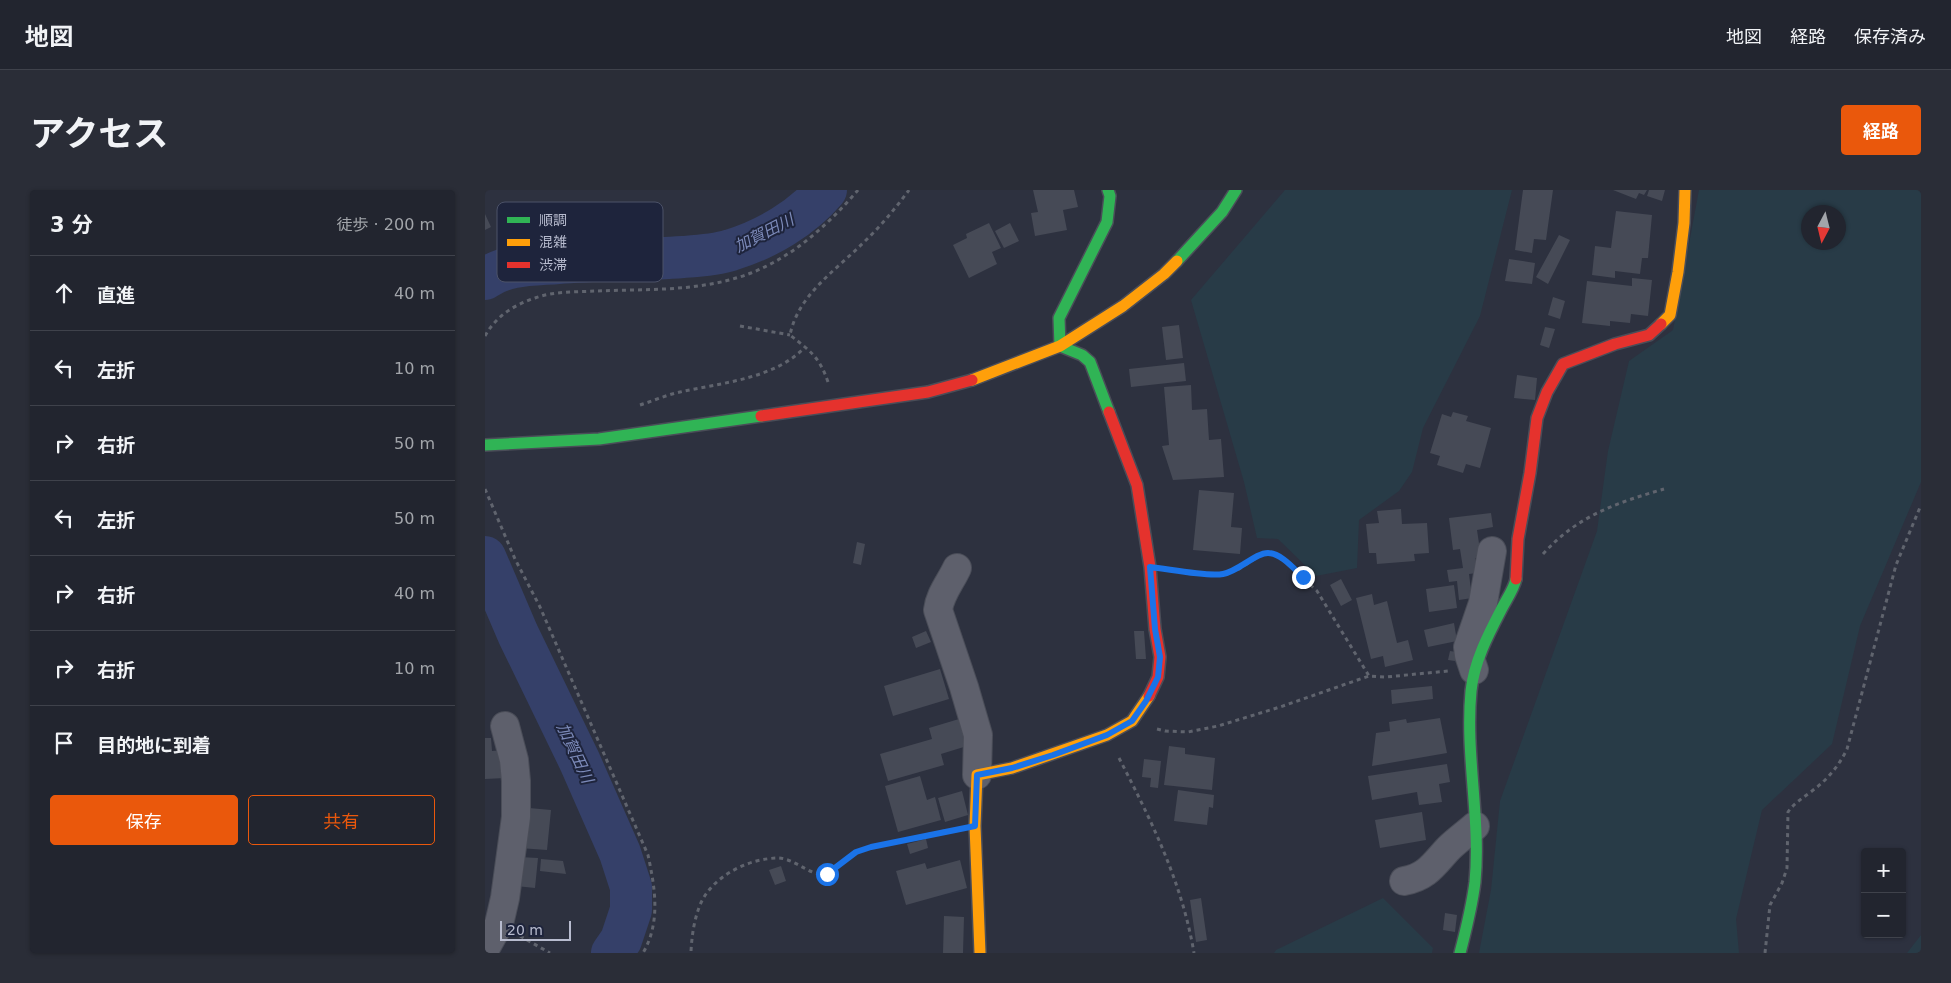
<!DOCTYPE html>
<html lang="ja">
<head>
<meta charset="utf-8">
<style>
	body { margin:0; font-family:"DejaVu Sans","Noto Sans JP",sans-serif; background:#2a2d37; color:#f1f3f6 }
	.controls { position:absolute; right:15px; bottom:15px; display:grid; overflow:hidden; border-radius:5px; box-shadow:0 1px 4px #0004 }
	.controls button { width:45px; height:45px; display:grid; place-items:center; padding:0; border:0; border-bottom:1px solid #3f424b; background:#22252f; color:#f1f3f6; font:25px sans-serif }
	.compass { position:absolute; left:1316px; top:15px; width:45px; height:45px; border-radius:50%; background:#22252f; box-shadow:0 1px 4px #0004; rotate:187deg }
	.scale { position:absolute; left:15px; bottom:12px; width:71px; box-sizing:border-box; padding-left:5px; border:2px solid #b8bccf; border-top:0; font-size:14px; line-height:18px; white-space:nowrap; color:#b8bccf; -webkit-text-stroke:4px #1e243c; paint-order:stroke }
	.stop { position:absolute; width:15px; height:15px; margin:-11px; border:4px solid #1a73e8; border-radius:50%; background:#fff }
	.stop.end { background:#1a73e8; border-color:#fff; box-shadow:0 1px 5px #0008 }
	.list { margin:0; padding:0; list-style:none }
	h2 { display:flex; justify-content:space-between; align-items:center; height:65px; margin:0; padding:0 20px; font-size:21px }
	h2 small { font-size:16px; font-weight:400; color:#a2a5aa }
	.list li { display:grid; grid-template-columns:32px 1fr auto; gap:15px; align-items:center; box-sizing:border-box; height:75px; padding:0 20px; border-top:1px solid #3f424b }
	.list b { display:block; font-size:19px; white-space:nowrap }
	.list em { font-size:16px; font-style:normal; color:#a2a5aa }
	.actions { display:flex; gap:10px; padding:15px 20px }
	.actions a { flex:1; padding:11px 0; border:1px solid #ea580c; border-radius:5px; text-align:center; font-size:18px; color:#ea580c }
	.actions .main { background:#ea580c; color:#fff }
	.icon { flex:none; width:28px; height:28px; fill:none; stroke:currentColor; stroke-width:2; stroke-linecap:round; stroke-linejoin:round }
	.map { position:relative; flex:none; width:1436px; height:763px; overflow:hidden; border-radius:5px }
	header { display:flex; align-items:center; gap:30px; box-sizing:border-box; height:70px; padding:0 25px; background:#22252f; border-bottom:1px solid #3f424b }
	header strong { font-size:24px }
	nav { display:flex; gap:28px; margin-inline-start:auto; font-size:18px }
	.intro { display:flex; align-items:center; justify-content:space-between; box-sizing:border-box; height:120px; padding:0 30px }
	h1 { margin:0; font-size:35px }
	.button { padding:12px 22px; border-radius:5px; background:#ea580c; color:#fff; font-size:18px; font-weight:700 }
	main { display:flex; gap:30px; padding:0 30px }
	aside { flex:1; background:#22252f; border-radius:5px; box-shadow:0 1px 4px #0004 }
	.map>svg:first-child { display:block }
</style>
</head>
<body>
<header>
<strong>地図</strong>
<nav><a>地図</a><a>経路</a><a>保存済み</a></nav>
</header>
<div class="intro"><h1>アクセス</h1><a class="button">経路</a></div>
<main>
<aside>
<h2>3 分<small>徒歩 · 200 m</small></h2>
<ul class="list">
<li><svg class="icon" aria-label="ahead" viewBox="0 0 24 24"><path d="M12 20V5M6 11l6-6 6 6"/></svg><div><b>直進</b></div><em>40 m</em></li>
<li><svg class="icon" aria-label="left" viewBox="0 0 24 24"><path d="M17 20v-9H6M10 6l-5 5 5 5"/></svg><div><b>左折</b></div><em>10 m</em></li>
<li><svg class="icon" aria-label="right" viewBox="0 0 24 24"><path d="M7 20v-9h11M14 6l5 5-5 5"/></svg><div><b>右折</b></div><em>50 m</em></li>
<li><svg class="icon" aria-label="left" viewBox="0 0 24 24"><path d="M17 20v-9H6M10 6l-5 5 5 5"/></svg><div><b>左折</b></div><em>50 m</em></li>
<li><svg class="icon" aria-label="right" viewBox="0 0 24 24"><path d="M7 20v-9h11M14 6l5 5-5 5"/></svg><div><b>右折</b></div><em>40 m</em></li>
<li><svg class="icon" aria-label="right" viewBox="0 0 24 24"><path d="M7 20v-9h11M14 6l5 5-5 5"/></svg><div><b>右折</b></div><em>10 m</em></li>
<li><svg class="icon" aria-label="arrive" viewBox="0 0 24 24"><path d="M6 21V4h12l-3 4 3 4H6"/></svg><div><b>目的地に到着</b></div></li>
</ul>
<div class="actions"><a class="main">保存</a><a>共有</a></div>
</aside>
<div class="map">
<svg width="1436" height="763" viewBox="0 0 1436 763">
	<rect width="100%" height="100%" fill="#2d313f"/>
	<path fill="#283b47" fill-rule="evenodd" d="M 800,0 L 1027,0 L 995,126 L 938,238 L 927,282 L 914,301 L 874,330 L 872,378 L 831,386 L 793,349 L 772,348 L 759,292 L 706,110 Z
		M 1214,0 L 1436,0 L 1436,292 L 1375,436 L 1347,554 L 1277,620 L 1251,729 L 1254,763 L 994,763 L 1006,700 L 1015,611 L 1112,341 L 1123,261 L 1144,171 L 1188,140 ZM 1324,22 L 1354,22 L 1354,52 L 1324,52 Z
		M 898,708 L 948,758 L 947,763 L 789,763 L 791,760 Z
		M 1436,745 L 1436,763 L 1422,763 Z"/>
	<g fill="none" stroke-linecap="round" stroke-linejoin="round">
		<path stroke="#354069" stroke-width="42" d="M 0,89 C 20,74 49,75 73,73 C 114,70 156,70 198,67 C 213,66 231,65 246,60 C 282,49 317,28 341,0
			M 0,367 L 33,444 L 95,572 L 135,663 L 146,697 L 146,720 L 136,750 L 127,763"/>
	</g>
	<path fill="#464a56" d="M 548,0 L 589,0 L 593,17 L 578,20 L 582,40 L 550,46 L 546,23 L 553,22 Z
		M 1038,0 L 1068,0 L 1061,50 L 1049,49 L 1047,63 L 1030,60 Z
		M 1128,0 L 1162,0 L 1159,5 L 1154,3 L 1151,9 Z
		M 1164,0 L 1180,0 L 1177,11 L 1162,6 Z
		M 1131,21 L 1167,25 L 1163,68 L 1157,68 L 1155,84 L 1130,81 L 1130,88 L 1107,85 L 1110,56 L 1126,58 Z
		M 0,24 L 6,37 L 0,40 Z
		M 504,33 L 516,58 L 507,62 L 512,74 L 484,88 L 468,55 L 482,48 L 481,44 Z
		M 525,33 L 534,51 L 519,58 L 510,41 Z
		M 1074,45 L 1085,50 L 1063,94 L 1051,87 Z
		M 1024,69 L 1050,73 L 1047,94 L 1020,91 Z
		M 1147,88 L 1167,90 L 1163,126 L 1146,124 L 1145,133 L 1125,131 L 1125,136 L 1097,133 L 1102,91 L 1147,96 Z
		M 1068,107 L 1080,111 L 1075,129 L 1063,125 Z
		M 694,135 L 698,168 L 681,170 L 677,137 Z
		M 1060,137 L 1070,139 L 1064,158 L 1055,155 Z
		M 699,173 L 701,191 L 646,197 L 644,179 Z
		M 1032,185 L 1052,188 L 1050,210 L 1029,208 Z
		M 706,195 L 707,220 L 722,219 L 724,250 L 736,249 L 739,287 L 688,290 L 677,256 L 684,255 L 679,197 Z
		M 968,222 L 983,226 L 981,231 L 1006,238 L 995,278 L 981,274 L 978,283 L 952,275 L 955,266 L 945,263 L 957,224 L 966,227 Z
		M 714,300 L 749,303 L 746,337 L 757,338 L 755,364 L 708,360 Z
		M 916,319 L 917,334 L 942,333 L 944,363 L 929,364 L 930,371 L 892,374 L 891,363 L 884,363 L 881,334 L 894,333 L 892,321 Z
		M 1006,323 L 1008,337 L 992,340 L 996,367 L 990,368 L 992,383 L 984,384 L 987,408 L 974,410 L 972,391 L 964,392 L 962,380 L 978,378 L 975,359 L 968,360 L 964,328 Z
		M 372,352 L 380,354 L 376,375 L 368,373 Z
		M 856,389 L 867,410 L 856,416 L 845,395 Z
		M 969,395 L 972,418 L 944,422 L 941,399 Z
		M 887,404 L 889,415 L 902,411 L 912,453 L 923,450 L 928,470 L 900,477 L 898,466 L 886,469 L 871,408 Z
		M 969,433 L 972,451 L 943,457 L 939,440 Z
		M 441,441 L 446,452 L 431,458 L 427,447 Z
		M 649,441 L 659,441 L 661,469 L 651,469 Z
		M 965,461 L 971,462 L 970,471 L 963,470 Z
		M 455,479 L 464,509 L 408,526 L 399,496 Z
		M 947,496 L 948,509 L 907,514 L 906,500 Z
		M 955,528 L 962,563 L 887,576 L 891,543 L 905,541 L 904,532 L 921,529 L 922,533 Z
		M 474,529 L 482,556 L 456,564 L 459,575 L 403,591 L 395,564 L 447,549 L 444,538 Z
		M 0,548 L 6,548 L 7,561 L 18,560 L 20,588 L 0,589 Z
		M 684,556 L 700,558 L 700,564 L 730,568 L 727,600 L 679,595 Z
		M 659,569 L 676,571 L 673,598 L 665,597 L 666,588 L 657,587 Z
		M 962,574 L 965,592 L 954,594 L 957,612 L 934,615 L 932,602 L 887,610 L 883,586 Z
		M 435,586 L 442,610 L 450,607 L 456,630 L 413,642 L 400,596 Z
		M 693,600 L 729,605 L 728,618 L 724,617 L 722,635 L 689,631 Z
		M 477,601 L 483,625 L 460,632 L 453,608 Z
		M 44,618 L 66,620 L 62,660 L 34,658 Z
		M 937,622 L 941,650 L 895,658 L 890,630 Z
		M 441,649 L 443,658 L 425,664 L 422,654 Z
		M 34,667 L 53,668 L 50,698 L 31,696 Z
		M 56,669 L 78,671 L 81,684 L 55,681 Z
		M 475,670 L 482,698 L 421,715 L 411,681 L 440,673 L 442,679 Z
		M 296,676 L 301,691 L 290,695 L 284,680 Z
		M 716,708 L 722,750 L 711,752 L 705,710 Z
		M 960,723 L 972,725 L 970,742 L 958,740 Z
		M 459,726 L 479,727 L 478,763 L 458,763 Z"/>
	<g fill="none" stroke-linecap="round" stroke-linejoin="round">
		<defs>
			<path id="street" d="M 472,378 C 465,393 455,404 453,420 L 479,497 L 493,545 L 492,585
				M 989,480 L 984,465 L 983,457 L 998,413 L 1007,361
				M 919,691 C 942,687 949,674 963,659 C 971,651 981,644 990,636
				M 0,759 L 14,734 L 20,708 L 31,627 L 31,591 L 29,570 L 20,536"/>
			<path id="fast" d="M 623,0 L 625,6 L 622,32 L 574,128 L 575,156 L 597,165 L 605,172 L 624,222
				M 692,71 L 737,22 L 751,0
				M 0,255 L 114,249 L 276,226
				M 975,763 C 981,740 987,716 990,692 C 996,629 980,565 986,501 C 989,472 1003,445 1016,420 C 1021,410 1029,399 1031,389"/>
			<path id="slow" d="M 1176,134 L 1185,125 L 1193,82 L 1199,33 L 1200,0
				M 487,190 L 575,156 L 638,116 L 679,84 L 692,71
				M 495,763 L 490,636 L 492,585 L 527,578 L 622,545 L 647,531 L 664,506"/>
			<path id="jam" d="M 624,222 L 652,295 L 665,377 L 670,439 L 675,467 L 673,487 L 664,506
				M 276,226 L 443,202 L 487,190
				M 1031,389 L 1033,349 L 1045,283 L 1052,228 L 1062,202 L 1078,174 L 1130,154 L 1164,145 L 1176,134"/>
		</defs>
		<use href="#street" stroke="#4a4d58" stroke-width="30"/>
		<use href="#fast" stroke="#4a4d58" stroke-width="14"/>
		<use href="#slow" stroke="#4a4d58" stroke-width="14"/>
		<use href="#jam" stroke="#4a4d58" stroke-width="14"/>
		<path stroke="#60646e" stroke-width="3" stroke-dasharray="4 4" stroke-linecap="butt" d="M 255,136 L 305,145
			M 0,146 C 11,126 29,115 50,108 C 69,101 92,102 111,101 C 162,99 217,102 266,83 C 309,66 343,35 373,0
			M 343,192 C 334,166 325,161 305,145 C 313,105 350,81 378,53 C 395,37 410,19 424,0
			M 155,215 C 168,211 181,205 195,202 C 235,193 290,189 320,157
			M 0,299 L 30,369 L 55,417 L 163,665 C 170,698 176,732 158,763
			M 1058,364 C 1092,326 1131,313 1179,299
			M 690,380 L 725,385 L 738,384 L 754,379 L 776,365 L 784,363 L 789,365 L 798,370 L 832,401 L 884,486
			M 672,539 L 680,541 L 703,542 L 733,536 L 795,517 L 884,486 L 901,487 L 963,481
			M 634,568 C 666,630 697,692 709,763
			M 35,746 L 65,763
			M 206,761 C 207,745 209,730 215,715 C 227,686 264,668 294,668 C 307,669 318,679 330,683 C 334,684 338,684 342,684 L 371,662 L 386,657 L 464,640
			M 1280,763 L 1285,715 L 1297,693 L 1302,678 L 1303,622 C 1309,613 1318,608 1327,601 C 1342,590 1354,576 1362,559 L 1411,375 L 1436,315"/>
		<use href="#street" stroke="#5e606c" stroke-width="28"/>
		<use href="#fast" stroke="#30b455" stroke-width="11"/>
		<use href="#slow" stroke="#ff9f0a" stroke-width="11"/>
		<use href="#jam" stroke="#e5322d" stroke-width="11"/>
	</g>
	<g fill="none" stroke-linecap="round" stroke-linejoin="round">
		<path stroke="#1a73e8" stroke-width="6" d="M 342,684 L 371,662 L 386,657 L 490,636 L 492,585 L 527,578 L 568,565 L 622,545 L 647,531 L 661,511 L 673,487 L 675,467 L 670,439 L 665,377 C 684,379 721,387 738,384 C 754,381 770,363 783,363 C 796,363 809,379 818,387"/>
	</g>
	<g text-anchor="middle" dominant-baseline="central" stroke-width="4" stroke-linejoin="round" paint-order="stroke">
		<g font-size="16" font-style="italic" fill="#7c8ab9" stroke="#1e243c">
			<text transform="translate(279 43) rotate(-27)">加賀田川</text>
			<text transform="translate(90 563) rotate(65)">加賀田川</text>
		</g>
	</g>
	<rect x="12" y="12" width="166" height="80" rx="8" fill="#1e243c" stroke="#4c5268" stroke-width="1"/>
	<rect x="22" y="27" width="23" height="6" fill="#30b455"/>
	<rect x="22" y="49" width="23" height="7" fill="#ff9f0a"/>
	<rect x="22" y="72" width="23" height="6" fill="#e5322d"/>
	<g font-size="14" fill="#b8bccf">
		<text x="54" y="35">順調</text>
		<text x="54" y="57">混雑</text>
		<text x="54" y="80">渋滞</text>
	</g>
</svg>
<div class="controls">
<button>+</button>
<button>−</button>
</div>
<svg class="compass" viewBox="-18 -18 36 36"><path d="M0-13l5 13h-10z" fill="#e53935"/><path d="M0 13l5-13h-10z" fill="#a2a5aa"/></svg>
<div class="scale">20 m</div>
<div class="stop" style="left:342px;top:684px"></div>
<div class="stop end" style="left:818px;top:387px"></div>
</div>
</main>
</body>
</html>
